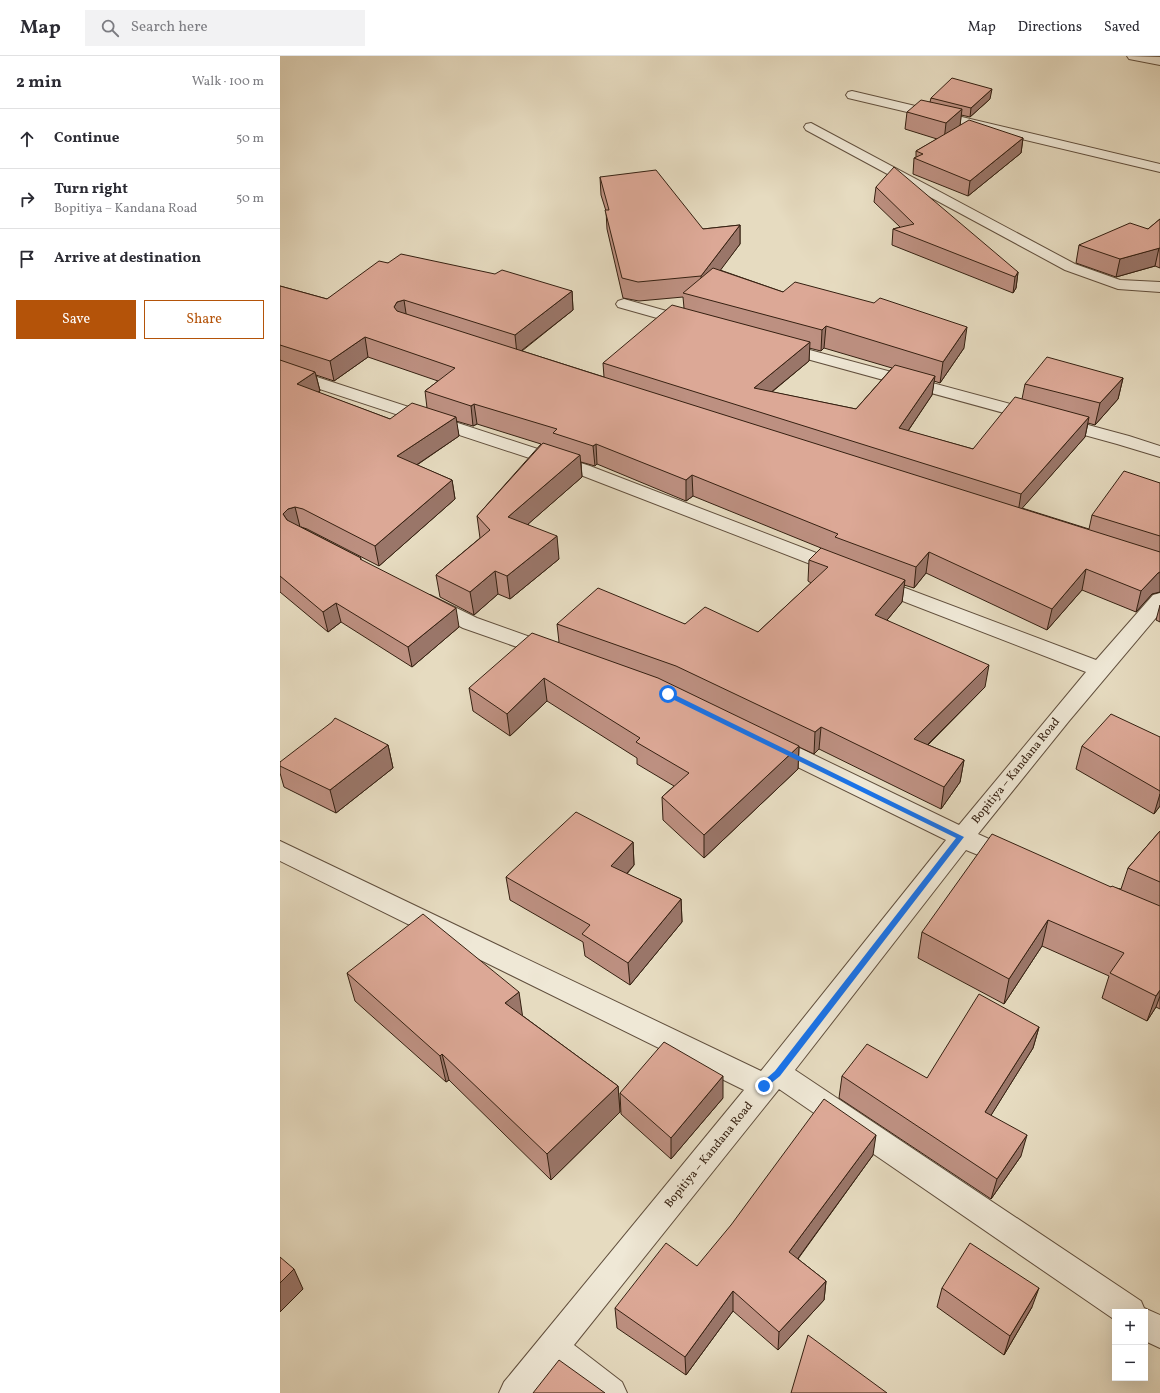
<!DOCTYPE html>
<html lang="en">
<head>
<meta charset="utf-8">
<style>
	body { margin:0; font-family:Vollkorn,serif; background:#f2f2f3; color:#2b2b33 }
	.controls { position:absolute; right:12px; bottom:12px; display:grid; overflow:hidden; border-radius:0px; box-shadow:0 4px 16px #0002 }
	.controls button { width:36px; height:36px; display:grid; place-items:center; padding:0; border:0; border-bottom:1px solid #e1e1e2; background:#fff; color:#2b2b33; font:20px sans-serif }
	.stop { position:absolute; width:12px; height:12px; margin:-9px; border:3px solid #1a73e8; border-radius:50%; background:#fff }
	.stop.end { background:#1a73e8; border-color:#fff; box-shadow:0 1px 4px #0008 }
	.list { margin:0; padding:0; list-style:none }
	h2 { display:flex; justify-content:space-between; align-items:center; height:52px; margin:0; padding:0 16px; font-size:17px }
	h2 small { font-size:13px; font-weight:400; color:#7c7c81 }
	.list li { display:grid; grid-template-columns:26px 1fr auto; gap:12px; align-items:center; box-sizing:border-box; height:60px; padding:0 16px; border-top:1px solid #e1e1e2 }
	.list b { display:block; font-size:15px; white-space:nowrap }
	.list p { margin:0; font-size:13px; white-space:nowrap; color:#7c7c81 }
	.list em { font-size:13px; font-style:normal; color:#7c7c81 }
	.actions { display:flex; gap:8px; padding:12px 16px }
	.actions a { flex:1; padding:9px 0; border:1px solid #b45309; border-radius:0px; text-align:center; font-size:14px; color:#b45309 }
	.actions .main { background:#b45309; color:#fff }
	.icon { flex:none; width:22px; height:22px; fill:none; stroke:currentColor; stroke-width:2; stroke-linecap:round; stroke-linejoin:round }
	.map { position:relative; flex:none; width:880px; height:1337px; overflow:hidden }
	header { display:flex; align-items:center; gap:24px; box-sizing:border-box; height:56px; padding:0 20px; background:#fff; border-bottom:1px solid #e1e1e2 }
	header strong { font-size:19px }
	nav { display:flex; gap:22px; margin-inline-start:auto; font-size:14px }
	.search { width:280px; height:36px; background:#f2f2f3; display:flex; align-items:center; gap:10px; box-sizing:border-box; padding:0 14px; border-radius:0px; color:#7c7c81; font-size:15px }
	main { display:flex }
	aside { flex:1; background:#fff }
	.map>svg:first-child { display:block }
</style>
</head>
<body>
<header>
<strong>Map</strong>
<div class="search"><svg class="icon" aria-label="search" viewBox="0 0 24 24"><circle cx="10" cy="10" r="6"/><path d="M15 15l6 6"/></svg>Search here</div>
<nav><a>Map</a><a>Directions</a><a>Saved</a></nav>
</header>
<main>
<aside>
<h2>2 min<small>Walk · 100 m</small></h2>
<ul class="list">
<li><svg class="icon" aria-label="ahead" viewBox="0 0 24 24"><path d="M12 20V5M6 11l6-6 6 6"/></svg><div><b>Continue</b></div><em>50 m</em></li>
<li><svg class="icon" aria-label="right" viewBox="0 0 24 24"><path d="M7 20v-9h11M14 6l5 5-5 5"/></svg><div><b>Turn right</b><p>Bopitiya – Kandana Road</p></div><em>50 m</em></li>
<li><svg class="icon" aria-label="arrive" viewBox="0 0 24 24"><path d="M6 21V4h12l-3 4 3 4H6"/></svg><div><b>Arrive at destination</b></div></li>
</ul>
<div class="actions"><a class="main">Save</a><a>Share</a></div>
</aside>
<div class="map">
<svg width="880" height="1337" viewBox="0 0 880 1337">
	<rect width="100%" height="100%" fill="#e6dbc0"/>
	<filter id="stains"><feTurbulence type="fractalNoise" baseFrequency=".005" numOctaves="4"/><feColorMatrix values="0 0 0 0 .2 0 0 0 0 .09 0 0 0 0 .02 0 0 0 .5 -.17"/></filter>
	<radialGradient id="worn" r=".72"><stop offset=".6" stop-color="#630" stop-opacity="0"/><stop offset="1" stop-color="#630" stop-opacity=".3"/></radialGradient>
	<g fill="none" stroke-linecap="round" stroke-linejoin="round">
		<defs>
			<path id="minor" d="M 847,0 L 880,1 L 880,9 L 849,3 Z
				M 572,35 L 880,108 L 880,116 L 568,42 L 566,39 L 568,36 Z
				M 531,67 L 795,208 L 840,224 L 880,226 L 880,236 L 838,233 L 785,214 L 526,74 L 524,71 L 526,68 Z
				M 344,243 L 415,263 L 417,266 L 415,269 L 409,271 L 338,251 L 336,248 L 338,245 Z
				M 500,286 L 849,380 L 880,390 L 880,401 L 837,388 L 494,294 L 492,291 L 494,288 Z
				M 0,309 L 310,410 L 565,508 L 568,512 L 565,516 L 558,518 L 551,516 L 298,418 L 0,320 Z
				M 596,521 L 816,604 L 873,539 L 880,537 L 880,557 L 789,665 L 698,778 L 738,796 L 742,803 L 738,810 L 730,812 L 686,794 L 515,1014 L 861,1245 L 864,1252 L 880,1259 L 880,1292 L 865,1285 L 865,1256 L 835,1256 L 835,1264 L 499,1033 L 294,1289 L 342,1326 L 347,1337 L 305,1337 L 275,1313 L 255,1337 L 219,1337 L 224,1326 L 464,1034 L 0,805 L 0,785 L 481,1015 L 666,784 L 485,695 L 482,689 L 485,683 L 493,681 L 501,683 L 679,769 L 806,616 L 589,532 L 586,527 L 589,522 Z
				M 150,539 L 197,562 L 278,591 L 281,596 L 278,601 L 271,603 L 183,572 L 143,551 L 140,546 L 143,541 Z"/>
		</defs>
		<use href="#minor" stroke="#614f3d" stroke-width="2"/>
		<use href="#minor" fill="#efe8d6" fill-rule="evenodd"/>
	</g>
	<path fill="#bd9081" stroke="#352011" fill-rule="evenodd" d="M 651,42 L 710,43 L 690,61 L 681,59 L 680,69 L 743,82 L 741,97 L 688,140 L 633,118 L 634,102 L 636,102 L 636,95 L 657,83 L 625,73 L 627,56 L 650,46 Z
		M 320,121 L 423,173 L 460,169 L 460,188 L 440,214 L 503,236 L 684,292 L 660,327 L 654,325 L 652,339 L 628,375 L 693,393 L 742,343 L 745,328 L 843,322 L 838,343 L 815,369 L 808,367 L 805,381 L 742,452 L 809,473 L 812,459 L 880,427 L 880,536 L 872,538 L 856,556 L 802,534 L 767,574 L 646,517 L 634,532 L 624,529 L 622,546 L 607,564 L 705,631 L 648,689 L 684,704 L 680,726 L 661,753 L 539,693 L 534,698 L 519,691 L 518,713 L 424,802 L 383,764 L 382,741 L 394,730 L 357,708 L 357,702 L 267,645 L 230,680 L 193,655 L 189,632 L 279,586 L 277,568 L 405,568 L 478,576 L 531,527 L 528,525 L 529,504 L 541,492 L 413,440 L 406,445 L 317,408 L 315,410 L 301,406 L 302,421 L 248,468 L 279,503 L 230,543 L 218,538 L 194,559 L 160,541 L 156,519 L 200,482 L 197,460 L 261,388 L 197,368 L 193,370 L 176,365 L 179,380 L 137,409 L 172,424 L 175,443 L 99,510 L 27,473 L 21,471 L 81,502 L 81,504 L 179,571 L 132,611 L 61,566 L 48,576 L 0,536 L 0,230 L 47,243 L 108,207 L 292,235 L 293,254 L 242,295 L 324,321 L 323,307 L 404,252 L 403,241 L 359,245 L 343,242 L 327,173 L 326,155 L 321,139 ZM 529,292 L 541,295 L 544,292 L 612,312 L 576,353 L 492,336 L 529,305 ZM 88,301 L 158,325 L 145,335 L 147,352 L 110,363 L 37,336 L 40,335 L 36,319 L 54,325 Z
		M 596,131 L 738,216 L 736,232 L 733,237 L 612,189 L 613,173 L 620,171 L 594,146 Z
		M 880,163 L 880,212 L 875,210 L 836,221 L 796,207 L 799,189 L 868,173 Z
		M 880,549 L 880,566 L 876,564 Z
		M 880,681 L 880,750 L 874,758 L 796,713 L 802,690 Z
		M 108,689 L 113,712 L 56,757 L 4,731 L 0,717 L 0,706 Z
		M 880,775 L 880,953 L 876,951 L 867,965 L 822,942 L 829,920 L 762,890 L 724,948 L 638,902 L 642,876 L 831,831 L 841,833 L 848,812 Z
		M 353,786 L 354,809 L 347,818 L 401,843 L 402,866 L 350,929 L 305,900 L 303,886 L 230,844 L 226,821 Z
		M 67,917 L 243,960 L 338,1030 L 340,1056 L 271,1124 L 169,1024 L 166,1026 L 75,945 Z
		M 759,971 L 753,992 L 711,1059 L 741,1100 L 711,1143 L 559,1042 L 562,1020 L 647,1022 Z
		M 340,1037 L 443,1042 L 391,1103 L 341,1058 Z
		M 593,1099 L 518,1203 L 546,1225 L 544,1244 L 498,1294 L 453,1255 L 406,1319 L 337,1272 L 335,1252 L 417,1210 Z
		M 662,1232 L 752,1251 L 724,1299 L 657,1251 Z"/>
	<path fill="#9a7669" stroke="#352011" d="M 712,33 L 710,43 L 690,61 L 691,52 Z
		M 682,53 L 680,70 L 664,85 L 666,67 Z
		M 743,82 L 741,97 L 688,140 L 690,125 Z
		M 460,169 L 460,188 L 422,239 L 421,220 Z
		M 879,192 L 875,210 L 836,221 L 840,203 Z
		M 738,216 L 736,232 L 733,237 L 735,221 Z
		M 292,235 L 293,254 L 237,298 L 235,279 Z
		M 124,244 L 127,264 L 121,266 L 114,251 L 117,246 Z
		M 546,270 L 544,292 L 541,295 L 542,274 Z
		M 687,271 L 684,292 L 660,327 L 663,306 Z
		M 85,281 L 88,301 L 54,325 L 50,305 Z
		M 530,286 L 529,305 L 473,351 L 474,332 Z
		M 35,316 L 40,335 L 21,347 L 17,328 Z
		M 655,320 L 652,339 L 617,391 L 619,372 Z
		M 843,322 L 838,343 L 815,369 L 820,347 Z
		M 194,348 L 197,368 L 193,370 L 191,350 Z
		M 176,361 L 179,380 L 120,420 L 117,400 Z
		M 809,361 L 805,381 L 738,457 L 741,438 Z
		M 316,388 L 317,408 L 315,410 L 313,390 Z
		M 300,399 L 302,421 L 231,483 L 228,461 Z
		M 412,419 L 413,440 L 406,445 L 406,424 Z
		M 172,424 L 175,443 L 99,510 L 95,490 Z
		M 15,451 L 20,471 L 13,473 L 3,458 L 8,453 Z
		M 277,480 L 279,503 L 230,543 L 227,520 Z
		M 649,496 L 646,517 L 634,532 L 636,511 Z
		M 806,513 L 802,534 L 767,574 L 772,553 Z
		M 215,515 L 218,538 L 194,559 L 190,536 Z
		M 880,516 L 880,536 L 872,538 L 856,556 L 861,535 L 878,517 Z
		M 625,524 L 622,546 L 593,581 L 595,559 Z
		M 56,547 L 61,566 L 48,576 L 43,556 Z
		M 176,552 L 179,571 L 132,611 L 128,591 Z
		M 709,609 L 705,631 L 631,705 L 634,683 Z
		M 264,622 L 267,645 L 230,680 L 227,658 Z
		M 541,671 L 539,693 L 534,698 L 535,676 Z
		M 108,689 L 113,712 L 56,757 L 50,734 Z
		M 519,690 L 518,713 L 424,802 L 424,779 Z
		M 684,704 L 680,726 L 661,753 L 664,731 Z
		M 880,738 L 880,750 L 874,758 Z
		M 353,786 L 354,809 L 333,833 L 331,810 Z
		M 401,843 L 402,866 L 350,929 L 348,907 Z
		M 768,864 L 762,890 L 724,948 L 729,923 Z
		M 880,934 L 880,940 L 876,951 L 867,965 L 876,940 Z
		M 239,936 L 243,963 L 225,947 Z
		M 759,971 L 753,992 L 700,1077 L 705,1056 Z
		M 162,998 L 169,1024 L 166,1026 L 160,1000 Z
		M 443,1020 L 443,1042 L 391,1103 L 391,1082 Z
		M 338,1030 L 340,1056 L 271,1124 L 267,1098 Z
		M 596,1079 L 593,1099 L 508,1216 L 509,1196 Z
		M 747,1079 L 741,1100 L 711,1143 L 717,1123 Z
		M 14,1213 L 23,1233 L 0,1256 L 0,1227 Z
		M 546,1225 L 544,1244 L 498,1294 L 499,1276 Z
		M 759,1232 L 752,1251 L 724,1299 L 730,1280 Z
		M 453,1235 L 453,1255 L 406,1319 L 405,1301 Z"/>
	<path fill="#dca896" stroke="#352011" d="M 672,22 L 712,33 L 691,52 L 651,42 Z
		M 641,44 L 682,53 L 666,67 L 627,56 Z
		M 689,64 L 743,82 L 690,125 L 634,102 L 643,98 L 636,95 Z
		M 614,111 L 738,216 L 735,221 L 613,173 L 634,168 L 596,131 Z
		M 376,114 L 423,173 L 460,169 L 421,220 L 358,226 L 342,222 L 325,154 L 329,154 L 320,121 Z
		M 880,163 L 880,192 L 840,203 L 799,189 L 850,167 L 868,173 Z
		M 121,198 L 215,218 L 222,214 L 292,235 L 235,279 L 124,244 L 117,246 L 114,251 L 117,255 L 311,317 L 880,496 L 880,516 L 878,517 L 861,535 L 806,513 L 772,553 L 649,496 L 636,511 L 555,481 L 558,478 L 412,419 L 406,424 L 316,388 L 313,390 L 273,377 L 277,373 L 194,348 L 191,350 L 145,335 L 175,312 L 85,281 L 50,305 L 0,289 L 0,230 L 47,243 L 99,205 L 108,207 Z
		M 433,212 L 503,236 L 515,226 L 594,247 L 600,242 L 687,271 L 663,306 L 546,270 L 542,274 L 403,237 Z
		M 392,249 L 530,286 L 474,332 L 576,353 L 615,309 L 655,320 L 619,372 L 693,393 L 735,341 L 809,361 L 741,438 L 323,307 Z
		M 767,301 L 843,322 L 820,347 L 745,328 Z
		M 0,304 L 35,316 L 17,328 L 110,363 L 132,347 L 176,361 L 117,400 L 172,424 L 95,490 L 23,453 L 15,451 L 8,453 L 3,458 L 7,464 L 81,502 L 80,503 L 176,552 L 128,591 L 56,547 L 43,556 L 0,520 Z
		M 263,387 L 300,399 L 228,461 L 277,480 L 227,520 L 215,515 L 190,536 L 156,519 L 210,474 L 197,460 Z
		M 844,415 L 880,427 L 880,480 L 812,459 Z
		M 541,492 L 625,524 L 595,559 L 709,609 L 634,683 L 684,704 L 664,731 L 541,671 L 535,676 L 396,610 L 277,568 L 318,532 L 405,568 L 425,551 L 478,576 L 548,511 L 529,504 Z
		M 252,577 L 378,622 L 519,690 L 424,779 L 382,741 L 409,717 L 356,686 L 360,682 L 264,622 L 227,658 L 189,632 Z
		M 831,658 L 880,681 L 880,735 L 802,690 Z
		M 55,662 L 108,689 L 50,734 L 0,710 L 0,706 L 52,666 Z
		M 296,756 L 353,786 L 331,810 L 401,843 L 348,907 L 302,878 L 310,869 L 226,821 Z
		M 880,775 L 880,826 L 848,812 Z
		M 712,778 L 831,831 L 832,830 L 880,850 L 880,934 L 876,940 L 830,917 L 844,897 L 768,864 L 729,923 L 642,876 Z
		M 143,858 L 239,936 L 225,947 L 338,1030 L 267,1098 L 162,998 L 160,1000 L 67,917 Z
		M 699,938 L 759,971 L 705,1056 L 747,1079 L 717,1123 L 562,1020 L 587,988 L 647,1022 Z
		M 384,986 L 443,1020 L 391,1082 L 340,1037 Z
		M 544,1043 L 596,1079 L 509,1196 L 546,1225 L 499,1276 L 453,1235 L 405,1301 L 335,1252 L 386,1187 L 417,1210 L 451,1169 Z
		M 690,1187 L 759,1232 L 730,1280 L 662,1232 Z
		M 0,1201 L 14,1213 L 0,1227 Z
		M 528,1279 L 607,1337 L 511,1337 Z
		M 279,1304 L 325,1337 L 253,1337 Z"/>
	<path fill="#1a73e8" d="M 386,637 L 391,637 L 684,781 L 500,1020 L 484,1033 L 481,1032 L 481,1027 L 495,1015 L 676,782 L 386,640 Z"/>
	<g text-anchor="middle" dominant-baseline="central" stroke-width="3" stroke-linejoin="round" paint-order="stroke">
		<g font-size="12" fill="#352011" stroke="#efe8d6">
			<text transform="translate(736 715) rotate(-51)">Bopitiya – Kandana Road</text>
			<text transform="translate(429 1099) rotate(-51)">Bopitiya – Kandana Road</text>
		</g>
	</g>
	<rect width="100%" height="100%" filter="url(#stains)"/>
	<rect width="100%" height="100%" fill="url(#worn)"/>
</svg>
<div class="controls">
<button>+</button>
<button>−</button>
</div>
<div class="stop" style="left:388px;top:638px"></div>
<div class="stop end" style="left:484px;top:1030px"></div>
</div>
</main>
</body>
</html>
